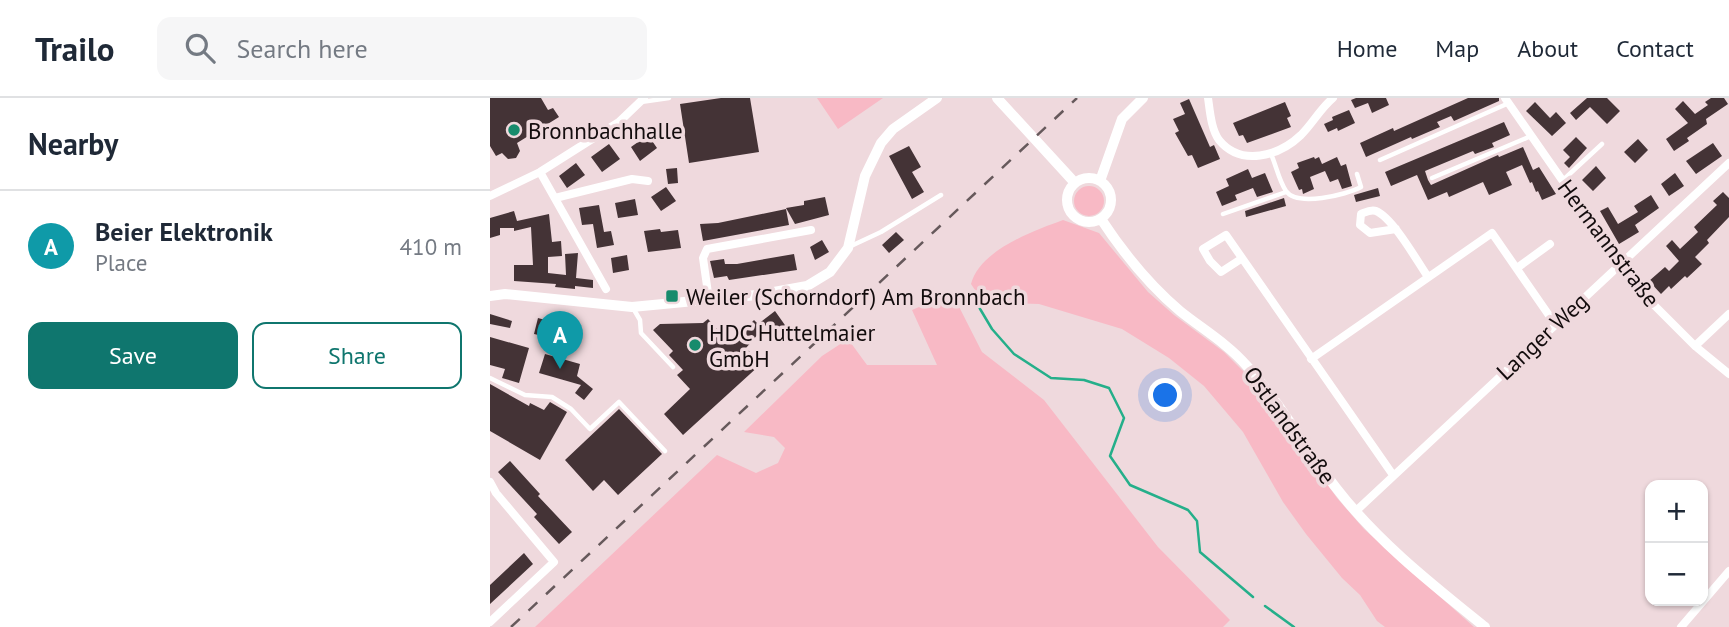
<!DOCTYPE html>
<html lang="en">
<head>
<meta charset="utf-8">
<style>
	body { margin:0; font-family:"PT Sans",sans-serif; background:#f6f6f7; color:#1f2937 }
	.controls { position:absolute; right:21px; bottom:21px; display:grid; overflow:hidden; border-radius:14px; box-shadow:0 2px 5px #0004 }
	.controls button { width:63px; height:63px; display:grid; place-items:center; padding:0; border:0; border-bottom:2px solid #e0e1e3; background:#fff; color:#1f2937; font:35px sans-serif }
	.you { position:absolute; left:676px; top:298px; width:24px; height:24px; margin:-18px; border:5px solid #fff; border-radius:50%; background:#1a73e8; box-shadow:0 0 0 10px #1a73e833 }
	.badge { display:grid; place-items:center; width:46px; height:46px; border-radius:50%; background:#0f766e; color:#fff; font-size:23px; font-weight:700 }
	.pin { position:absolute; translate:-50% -58px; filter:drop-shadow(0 2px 4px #0008) }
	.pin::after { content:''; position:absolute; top:37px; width:24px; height:21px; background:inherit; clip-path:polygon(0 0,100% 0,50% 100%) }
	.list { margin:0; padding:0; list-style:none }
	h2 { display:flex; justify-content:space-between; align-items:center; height:91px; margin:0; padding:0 28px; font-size:30px }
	h2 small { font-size:23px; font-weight:400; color:#747a83 }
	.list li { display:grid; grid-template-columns:46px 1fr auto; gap:21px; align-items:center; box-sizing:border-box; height:112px; padding:0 28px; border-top:2px solid #e0e1e3 }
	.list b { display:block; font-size:26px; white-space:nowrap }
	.list p { margin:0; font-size:23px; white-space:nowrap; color:#747a83 }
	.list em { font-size:23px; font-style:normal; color:#747a83 }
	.actions { display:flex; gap:14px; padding:21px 28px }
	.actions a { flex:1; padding:16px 0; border:2px solid #0f766e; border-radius:14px; text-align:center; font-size:24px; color:#0f766e }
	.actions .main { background:#0f766e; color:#fff }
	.icon { flex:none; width:38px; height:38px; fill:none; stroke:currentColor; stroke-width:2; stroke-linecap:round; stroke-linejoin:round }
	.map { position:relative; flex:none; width:1239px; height:529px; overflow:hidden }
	header { display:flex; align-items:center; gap:42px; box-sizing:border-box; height:98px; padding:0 35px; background:#fff; border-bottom:2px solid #e0e1e3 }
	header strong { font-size:33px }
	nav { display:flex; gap:38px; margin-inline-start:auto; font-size:24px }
	.search { width:490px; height:63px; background:#f6f6f7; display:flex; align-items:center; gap:18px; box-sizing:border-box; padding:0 24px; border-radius:14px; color:#747a83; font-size:26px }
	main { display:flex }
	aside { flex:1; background:#fff }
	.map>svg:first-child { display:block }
</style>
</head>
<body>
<header>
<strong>Trailo</strong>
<div class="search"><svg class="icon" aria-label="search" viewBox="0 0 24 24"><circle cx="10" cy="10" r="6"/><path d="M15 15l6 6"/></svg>Search here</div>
<nav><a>Home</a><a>Map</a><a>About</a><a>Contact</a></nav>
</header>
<main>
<aside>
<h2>Nearby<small></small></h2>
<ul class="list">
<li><span class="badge" style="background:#0f9aa8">A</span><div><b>Beier Elektronik</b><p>Place</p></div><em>410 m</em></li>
</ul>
<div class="actions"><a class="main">Save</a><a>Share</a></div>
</aside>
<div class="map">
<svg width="1239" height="529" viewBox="0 0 1239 529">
	<rect width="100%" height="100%" fill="#efd9dd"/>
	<path fill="#f8b9c5" d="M 327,0 L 393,0 L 348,31 Z
		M584 103a15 15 0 1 1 30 0a15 15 0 1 1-30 0Z
		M 573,122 L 609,135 L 658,194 L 684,217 L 734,254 L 765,285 L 847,400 L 874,431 L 984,529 L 895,529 L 887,523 L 870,497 L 852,480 L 816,436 L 793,404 L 753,334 L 714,288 L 679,260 L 632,231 L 549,206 L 518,205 L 487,195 L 481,186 C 490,152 543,133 573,122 Z
		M 462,195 L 492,254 L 554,302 L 668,449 L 740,522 L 733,529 L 45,529 L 227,357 L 266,375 L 288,365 L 295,350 L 284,339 L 254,334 L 332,258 L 358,241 L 377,267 L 447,267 L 422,212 Z"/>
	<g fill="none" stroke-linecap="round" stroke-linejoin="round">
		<path stroke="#25af8a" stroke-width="2.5" d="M 480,194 L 502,231 L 524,256 L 561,280 L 594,282 L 619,290 L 634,320 L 620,358 L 640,387 L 698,412 L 707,423 L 710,454 L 763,499
			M 775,508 L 804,529"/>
	</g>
	<path fill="#443336" d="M 0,0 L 51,0 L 58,12 L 63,10 L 69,19 L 27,45 L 30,53 L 26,60 L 18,61 L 12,55 L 6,58 L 0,48 Z
		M 231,0 L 260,0 L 269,54 L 199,65 L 190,6 Z
		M 866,0 L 896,0 L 899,7 L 882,15 L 878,5 L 865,10 L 861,2 Z
		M 978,0 L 1009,0 L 1009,3 L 964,23 L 961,18 L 947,24 L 950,29 L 922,41 L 921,39 L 876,59 L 870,45 L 903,30 L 904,33 Z
		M 1097,0 L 1117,0 L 1130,13 L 1117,26 L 1100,9 L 1086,22 L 1080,15 Z
		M 1221,0 L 1234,0 L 1238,6 L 1216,21 L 1217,26 L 1197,40 L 1199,43 L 1184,53 L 1176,41 L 1198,25 L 1185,11 L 1193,3 L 1205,16 L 1218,7 L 1215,4 Z
		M 699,1 L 720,49 L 724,47 L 730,61 L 708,70 L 702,57 L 698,58 L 685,35 L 689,33 L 683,21 L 695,16 L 690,5 Z
		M 795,4 L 801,18 L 797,20 L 801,29 L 757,45 L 753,37 L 749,38 L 743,25 Z
		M 1045,4 L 1060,20 L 1066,14 L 1076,25 L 1062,38 L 1036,13 Z
		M 859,12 L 865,25 L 848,33 L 847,30 L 838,34 L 834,26 L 843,22 L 842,19 Z
		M 1014,24 L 1020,37 L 1002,45 L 1004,49 L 985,56 L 983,53 L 935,73 L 938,82 L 941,87 L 1008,57 L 1009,59 L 1033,49 L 1043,72 L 1049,69 L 1066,96 L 1052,102 L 1048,93 L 1046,94 L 1042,84 L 1040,85 L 1032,67 L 1016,74 L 1022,87 L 999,97 L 993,84 L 959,99 L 957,94 L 938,102 L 927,77 L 901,88 L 895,74 Z
		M 158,37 L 167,50 L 150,63 L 141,49 Z
		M 1086,39 L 1097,50 L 1079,70 L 1074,65 L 1080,59 L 1073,52 Z
		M 1148,41 L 1158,52 L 1145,65 L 1134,54 Z
		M 1223,45 L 1232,58 L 1206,76 L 1196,63 Z
		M 119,46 L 130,61 L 112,74 L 101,59 Z
		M 419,48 L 431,69 L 422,74 L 434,94 L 422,101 L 399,58 Z
		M 824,59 L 825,61 L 829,59 L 832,66 L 847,59 L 851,68 L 856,66 L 862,88 L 852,91 L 848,81 L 840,84 L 835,73 L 820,79 L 824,91 L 813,96 L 812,91 L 809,92 L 801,74 L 809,70 L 807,65 Z
		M 86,65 L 95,77 L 77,90 L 69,78 Z
		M 1106,68 L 1116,80 L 1103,93 L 1092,82 Z
		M 187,70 L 188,85 L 178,86 L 176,71 Z
		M 758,71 L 762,80 L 775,75 L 783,94 L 767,99 L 763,90 L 745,97 L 747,102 L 732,108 L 726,94 L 739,88 L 736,81 Z
		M 1185,75 L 1194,88 L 1179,98 L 1171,86 Z
		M 176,89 L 186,103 L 171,113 L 161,99 Z
		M 888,90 L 890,98 L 866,104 L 864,97 Z
		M 1233,94 L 1239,100 L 1239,119 L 1217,142 L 1219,145 L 1205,159 L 1212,166 L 1197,180 L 1195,178 L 1181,191 L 1179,188 L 1171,196 L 1159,183 L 1175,169 L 1179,173 L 1189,163 L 1176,148 L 1182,142 L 1190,151 L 1208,134 L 1204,129 L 1227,107 L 1223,103 Z
		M 1161,97 L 1169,110 L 1145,127 L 1149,134 L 1129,146 L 1110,113 L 1118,109 L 1128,126 L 1148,114 L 1144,108 Z
		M 335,99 L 339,117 L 305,126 L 296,110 L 314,107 L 314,103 Z
		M 794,100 L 796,108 L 756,119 L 755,113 Z
		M 145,101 L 148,117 L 128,120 L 125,105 Z
		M 109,107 L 114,134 L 121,133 L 124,147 L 107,150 L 103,126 L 92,127 L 89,110 Z
		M 296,111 L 299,127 L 213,143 L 210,126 L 228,125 Z
		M 24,113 L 27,123 L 59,116 L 62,144 L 71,143 L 72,158 L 58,159 L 58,175 L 76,177 L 75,156 L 88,155 L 86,180 L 103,182 L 103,190 L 85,188 L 85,191 L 65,189 L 66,186 L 24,183 L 24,167 L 43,167 L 41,129 L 24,133 L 24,130 L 10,130 L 10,137 L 0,140 L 0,120 Z
		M 170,131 L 171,134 L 188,132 L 191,150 L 158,154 L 154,133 Z
		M 406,134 L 414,142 L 399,155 L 392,147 Z
		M 332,142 L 339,154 L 325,162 L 320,149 Z
		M 304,156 L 307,172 L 239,182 L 237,178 L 224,180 L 220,163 L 234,161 L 235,166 L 247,166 Z
		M 137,157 L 139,172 L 123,175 L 121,160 Z
		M 285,213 L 302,237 L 290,246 L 276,227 L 256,250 L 271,266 L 193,337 L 174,316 L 200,291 L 187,277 L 193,272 L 179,257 L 183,253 L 163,232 L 170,226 L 213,225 L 218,221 L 239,244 L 246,238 L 247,240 L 264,222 L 268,226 Z
		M 0,216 L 22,223 L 20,230 L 0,226 Z
		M 48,220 L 62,224 L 58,239 L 44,236 Z
		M 0,239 L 39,250 L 29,285 L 12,280 L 15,271 L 0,267 Z
		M 55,256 L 90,266 L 87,278 L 103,291 L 94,302 L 85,295 L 91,287 L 49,275 Z
		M 0,286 L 39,308 L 40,305 L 54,312 L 60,304 L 77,314 L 50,362 L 0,333 Z
		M 129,311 L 172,356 L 128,397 L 114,382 L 103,393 L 75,362 Z
		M 20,363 L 50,396 L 48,398 L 82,434 L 69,446 L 44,419 L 47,416 L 8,374 Z
		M 34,455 L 43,466 L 0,506 L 0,487 Z"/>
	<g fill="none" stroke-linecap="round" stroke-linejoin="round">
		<path stroke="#fff" stroke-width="4.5" d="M 151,4 L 179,0
			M 781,56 C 786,67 789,83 796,93 C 807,109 856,97 871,89 L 867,76
			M 890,62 L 1019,5
			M 942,80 L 1041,38
			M 1072,83 L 1112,46
			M 733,116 L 796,94
			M 361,148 L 391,134 L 451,97
			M 143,210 L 150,222 L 151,235 L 183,269
			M 0,280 L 35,297 L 62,299 L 81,311 L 100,331 L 129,304 L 175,353"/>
		<path stroke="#fff" stroke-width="8" d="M 718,0 C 720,13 721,31 729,42 C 751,69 789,58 811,37 C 823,25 830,11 843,0
			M 1015,0 L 1148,191 L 1205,248 L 1239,276
			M 50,74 L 116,191
			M 0,98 L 50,74 L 129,24 L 154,0
			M 65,100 L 142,81 L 158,83
			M 906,131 L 880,135 L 870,127 L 871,116 C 876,114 881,111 886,113 C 903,120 927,163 938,179
			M 751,161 L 731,174 L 720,163 L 713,151 L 736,137 L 903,377
			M 1027,170 L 1060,146
			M 219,202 L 213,160 L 217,151 L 321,132
			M 1205,248 L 1239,216
			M 821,261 L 1002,135 L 1065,226
			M 0,384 L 6,395 L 64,464 L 0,524
			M 866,413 L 1239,65
			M 1191,529 L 1239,473"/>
		<path stroke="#fff" stroke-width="10" d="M 507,0 L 585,85
			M577 102a22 22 0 1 1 44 0a22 22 0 1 1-44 0Z
			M 610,83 L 632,21 L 653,0
			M 611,121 C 634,156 658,186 690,213 C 711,230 738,246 756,267 C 791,305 815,351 847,391 C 888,444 943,487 995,529
			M 0,198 L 15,196 L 142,209 L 267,197 L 317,188 L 340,174 L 358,150 L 375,78 L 391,45 L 403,31 L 447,0"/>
		<path stroke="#66595b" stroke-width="2.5" stroke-dasharray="12 12" stroke-linecap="butt" d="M 21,529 L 587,0"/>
	</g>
	<g fill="#178b6c" stroke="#efd9dd" stroke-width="2.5">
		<circle cx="24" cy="32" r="7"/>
		<rect x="175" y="191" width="14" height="14" rx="3.5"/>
		<circle cx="205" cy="247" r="7"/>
	</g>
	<g text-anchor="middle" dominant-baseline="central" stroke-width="7" stroke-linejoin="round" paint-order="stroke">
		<g font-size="23" fill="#130c0d" stroke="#efd9dd" text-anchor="start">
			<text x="38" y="32">Bronnbachhalle</text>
			<text x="196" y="198">Weiler (Schorndorf) Am Bronnbach</text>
			<text x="219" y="234">HDC Huttelmaier<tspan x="219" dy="26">GmbH</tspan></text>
		</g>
		<g font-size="23" fill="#130c0d" stroke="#efd9dd">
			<text transform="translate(1119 145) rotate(53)">Hermannstraße</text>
			<text transform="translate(1052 238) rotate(-43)">Langer Weg</text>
			<text transform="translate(800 327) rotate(54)">Ostlandstraße</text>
		</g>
	</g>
</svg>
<div class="controls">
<button>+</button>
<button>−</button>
</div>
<div class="you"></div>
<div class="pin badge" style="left:70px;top:271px;background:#0f9aa8">A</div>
</div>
</main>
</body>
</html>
